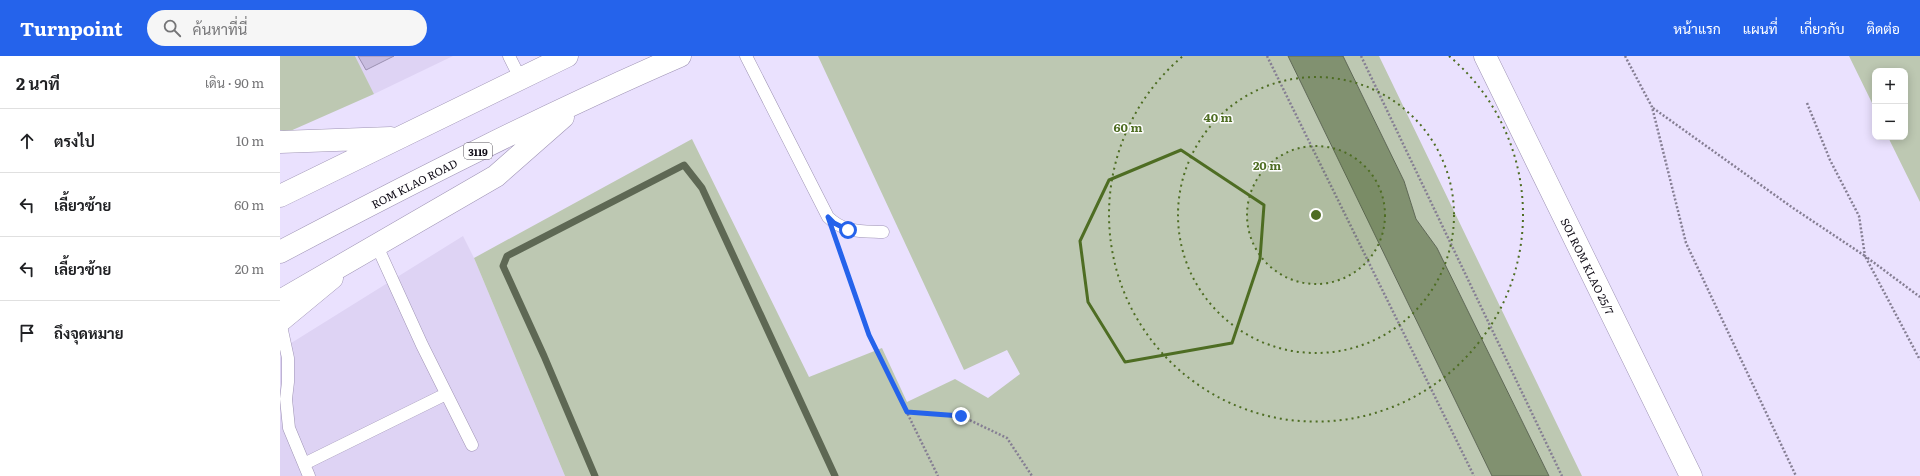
<!DOCTYPE html>
<html lang="th">
<head>
<meta charset="utf-8">
<style>
	body { margin:0; font-family:Literata,Sarabun,serif; background:#f6f6f6; color:#202124 }
	.controls { position:absolute; right:12px; top:12px; display:grid; overflow:hidden; border-radius:8px; box-shadow:0 2px 10px #0003 }
	.controls button { width:36px; height:36px; display:grid; place-items:center; padding:0; border:0; border-bottom:1px solid #e0e0e0; background:#fff; color:#202124; font:20px sans-serif }
	.stop { position:absolute; width:12px; height:12px; margin:-9px; border:3px solid #2563eb; border-radius:50%; background:#fff }
	.stop.end { background:#2563eb; border-color:#fff; box-shadow:0 1px 4px #0008 }
	.list { margin:0; padding:0; list-style:none }
	h2 { display:flex; justify-content:space-between; align-items:center; height:52px; margin:0; padding:0 16px; font-size:17px }
	h2 small { font-size:13px; font-weight:400; color:#757577 }
	.list li { display:grid; grid-template-columns:26px 1fr auto; gap:12px; align-items:center; box-sizing:border-box; height:64px; padding:0 16px; border-top:1px solid #e0e0e0 }
	.list b { display:block; font-size:15px; white-space:nowrap }
	.list em { font-size:13px; font-style:normal; color:#757577 }
	.icon { flex:none; width:22px; height:22px; fill:none; stroke:currentColor; stroke-width:2; stroke-linecap:round; stroke-linejoin:round }
	.map { position:relative; flex:none; width:1640px; height:420px; overflow:hidden }
	header { display:flex; align-items:center; gap:24px; box-sizing:border-box; height:56px; padding:0 20px; background:#2563eb; color:#fff }
	header strong { font-size:19px }
	nav { display:flex; gap:22px; margin-inline-start:auto; font-size:14px }
	.search { width:280px; height:36px; background:#f6f6f6; display:flex; align-items:center; gap:10px; box-sizing:border-box; padding:0 14px; border-radius:22px; color:#757577; font-size:15px }
	main { display:flex }
	aside { flex:1; background:#fff }
	.map>svg:first-child { display:block }
</style>
</head>
<body>
<header>
<strong>Turnpoint</strong>
<div class="search"><svg class="icon" aria-label="search" viewBox="0 0 24 24"><circle cx="10" cy="10" r="6"/><path d="M15 15l6 6"/></svg>ค้นหาที่นี่</div>
<nav><a>หน้าแรก</a><a>แผนที่</a><a>เกี่ยวกับ</a><a>ติดต่อ</a></nav>
</header>
<main>
<aside>
<h2>2 นาที<small>เดิน · 90 m</small></h2>
<ul class="list">
<li><svg class="icon" aria-label="ahead" viewBox="0 0 24 24"><path d="M12 20V5M6 11l6-6 6 6"/></svg><div><b>ตรงไป</b></div><em>10 m</em></li>
<li><svg class="icon" aria-label="left" viewBox="0 0 24 24"><path d="M17 20v-9H6M10 6l-5 5 5 5"/></svg><div><b>เลี้ยวซ้าย</b></div><em>60 m</em></li>
<li><svg class="icon" aria-label="left" viewBox="0 0 24 24"><path d="M17 20v-9H6M10 6l-5 5 5 5"/></svg><div><b>เลี้ยวซ้าย</b></div><em>20 m</em></li>
<li><svg class="icon" aria-label="arrive" viewBox="0 0 24 24"><path d="M6 21V4h12l-3 4 3 4H6"/></svg><div><b>ถึงจุดหมาย</b></div></li>
</ul>
</aside>
<div class="map">
<svg width="1640" height="420" viewBox="0 0 1640 420">
	<rect width="100%" height="100%" fill="#eae1fe"/>
	<path fill="#ded3f4" d="M 75,0 L 173,0 L 94,38 Z
		M 183,180 L 194,202 L 285,420 L 0,420 L 0,294 Z"/>
	<path fill="#bdc8b2" d="M 0,0 L 75,0 L 94,38 L 8,76 L 0,74 Z
		M 538,0 L 1008,0 L 1212,420 L 285,420 L 194,202 L 412,83 L 529,321 L 602,292 L 627,346 L 675,323 L 708,342 L 740,318 L 727,294 L 684,314 Z
		M 1063,0 L 1099,0 L 1302,420 L 1269,420 L 1157,192 L 1136,163 L 1124,125 Z
		M 1569,0 L 1640,0 L 1640,146 L 1608,81 L 1625,81 L 1625,15 L 1595,15 L 1595,53 Z"/>
	<path fill="#819170" stroke="#5e6854" d="M 1008,0 L 1063,0 L 1124,125 L 1136,163 L 1157,192 L 1269,420 L 1212,420 Z"/>
	<g fill="none" stroke-linecap="round" stroke-linejoin="round">
		<path stroke="#5e6854" stroke-width="7" d="M 315,420 L 264,300 L 223,210 L 227,200 L 404,109 L 422,132 L 555,420"/>
	</g>
	<path fill="#c8bcdf" stroke="#9b90b1" d="M 78,0 L 114,0 L 86,14 Z"/>
	<g fill="none" stroke-linecap="round" stroke-linejoin="round">
		<defs>
			<path id="service" d="M 229,0 L 240,22
				M 466,0 L 548,161 C 564,177 582,175 603,176
				M 97,190 L 142,289 L 192,389
				M 0,265 L 8,302 L 8,326 L 6,343 L 9,372 L 29,420
				M 24,408 L 166,338"/>
			<path id="minor" d="M 1205,0 L 1411,420"/>
			<path id="secondary" d="M 0,265 L 52,222"/>
			<path id="primary" d="M 0,86 L 111,82
				M 0,140 L 287,0
				M 0,196 C 131,127 264,59 400,0
				M 0,245 L 216,120 L 283,61"/>
		</defs>
		<use href="#service" stroke="#9e93b4" stroke-width="13"/>
		<use href="#minor" stroke="#9e93b4" stroke-width="23"/>
		<use href="#secondary" stroke="#9e93b4" stroke-width="23"/>
		<use href="#primary" stroke="#9e93b4" stroke-width="23"/>
		<path stroke="#857e93" stroke-width="2.5" stroke-dasharray="2 2" stroke-linecap="butt" d="M 987,0 L 1194,420
			M 1081,0 L 1282,420
			M 1345,0 L 1372,51 L 1406,187 L 1516,420
			M 1527,47 L 1550,104 L 1579,160 L 1585,200 L 1640,241
			M 1373,52 L 1513,152 L 1585,200 L 1640,304
			M 558,188 L 589,279 L 658,420
			M 627,356 L 681,360 L 727,382 L 752,420"/>
		<use href="#service" stroke="#fff" stroke-width="12"/>
		<use href="#minor" stroke="#fff" stroke-width="22"/>
		<use href="#secondary" stroke="#fff" stroke-width="22"/>
		<use href="#primary" stroke="#fff" stroke-width="22"/>
	</g>
	<g fill="none" stroke-linecap="round" stroke-linejoin="round">
		<path stroke="#2563eb" stroke-width="5" d="M 568,174 L 554,167 L 548,161 L 589,279 L 627,356 L 681,360"/>
	</g>
	<path fill="none" stroke="#4e6d23" stroke-width="3" stroke-linejoin="round" d="M 901,94 L 984,149 L 980,203 L 952,287 L 845,306 L 808,246 L 800,185 L 829,124 Z"/>
	<circle cx="1036" cy="159" r="69" fill="#4e6d23" fill-opacity=".12"/>
	<g fill="none" stroke="#4e6d23" stroke-width="2" stroke-dasharray="2 4">
		<circle cx="1036" cy="159" r="69"/>
		<circle cx="1036" cy="159" r="138"/>
		<path d="M1169 0A207 207 0 1 1 903 0"/>
	</g>
	<g text-anchor="middle" dominant-baseline="central" stroke-width="3" stroke-linejoin="round" paint-order="stroke">
		<rect fill="#fff" stroke="#56535a" stroke-width="1" x="184" y="87" width="28" height="16" rx="3"/>
		<g font-size="10" font-weight="bold" fill="#0d0914">
			<text x="198" y="95">3119</text>
		</g>
		<g font-size="11" fill="#0d0914" stroke="#fff">
			<text transform="translate(134 127) rotate(-27)">ROM KLAO ROAD</text>
			<text transform="translate(1308 210) rotate(64)">SOI ROM KLAO 25/7</text>
		</g>
	</g>
	<circle cx="1036" cy="159" r="6" fill="#4e6d23" stroke="#fff" stroke-width="2"/>
	<g font-size="12" text-anchor="middle" font-weight="bold" fill="#4e6d23" stroke="#fff" stroke-width="3" stroke-linejoin="round" paint-order="stroke">
		<text x="938" y="66">40 m</text>
		<text x="848" y="76">60 m</text>
		<text x="987" y="114">20 m</text>
	</g>
</svg>
<div class="controls">
<button>+</button>
<button>−</button>
</div>
<div class="stop" style="left:568px;top:174px"></div>
<div class="stop end" style="left:681px;top:360px"></div>
</div>
</main>
</body>
</html>
